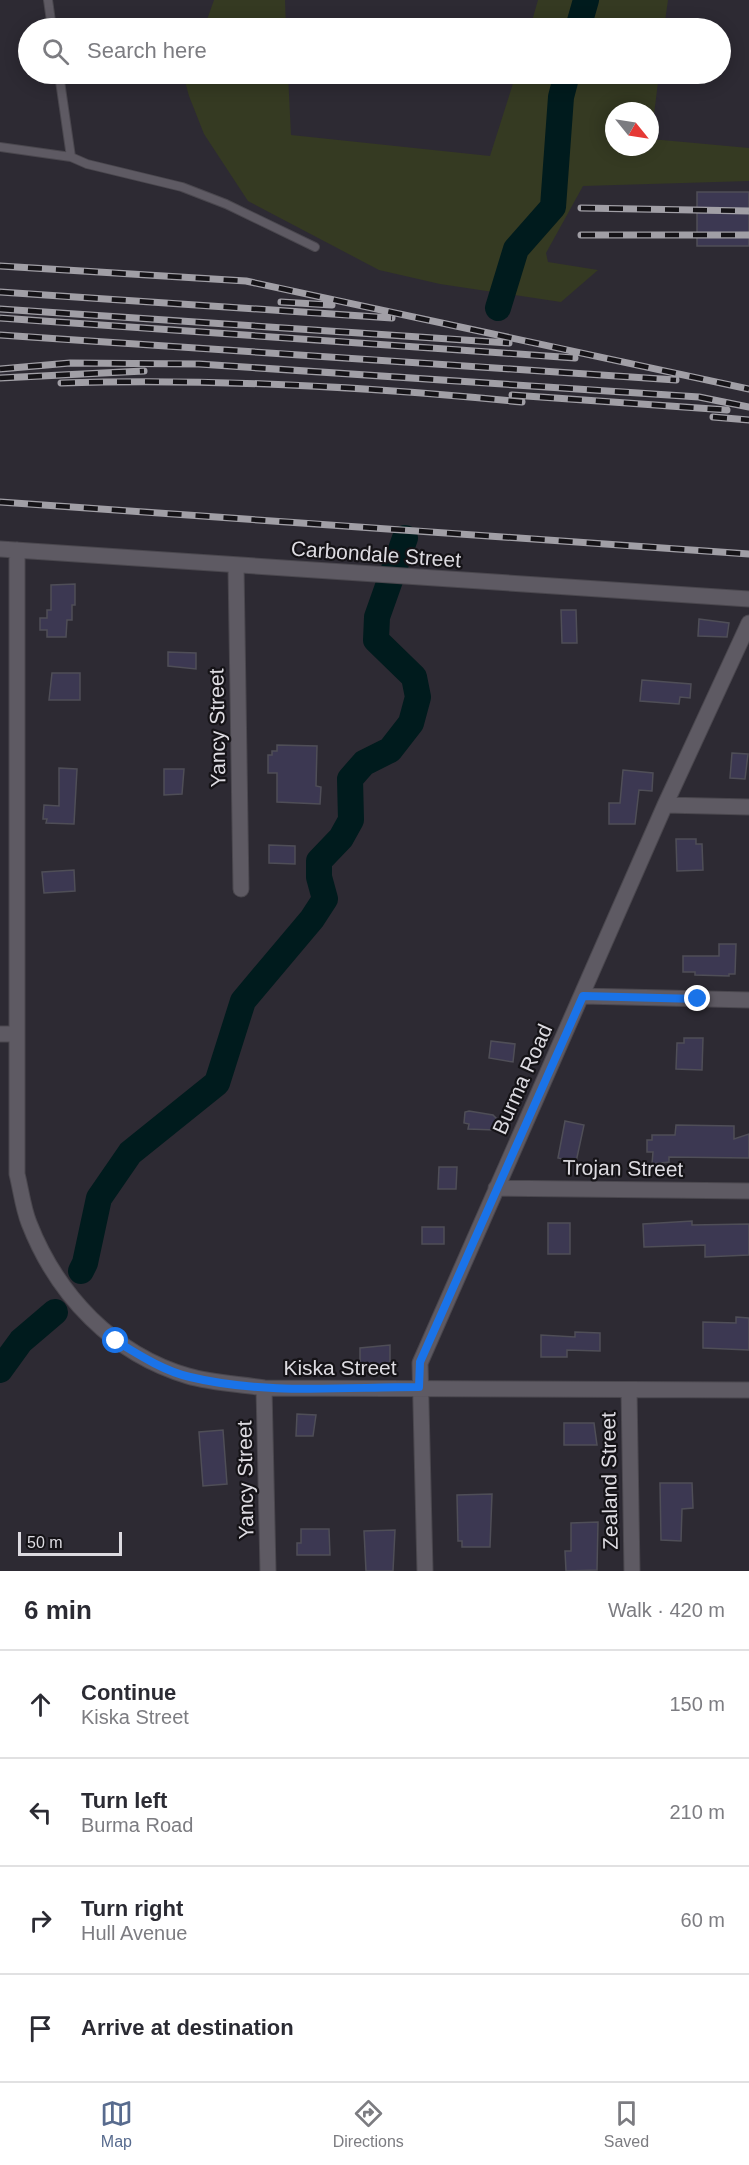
<!DOCTYPE html>
<html lang="en">
<head>
<meta charset="utf-8">
<style>
	body { margin:0; font-family:Arial,sans-serif; background:#f2f2f3; color:#2b2b33 }
	.compass { position:absolute; left:605px; top:102px; width:54px; height:54px; border-radius:50%; background:#fff; box-shadow:0 3px 15px #0003; rotate:120deg }
	.scale { position:absolute; left:18px; bottom:15px; width:104px; box-sizing:border-box; padding-left:6px; border:3px solid #dddbe1; border-top:0; font-size:16px; line-height:21px; white-space:nowrap; color:#dddbe1; -webkit-text-stroke:4px #151317; paint-order:stroke }
	.stop { position:absolute; width:18px; height:18px; margin:-14px; border:4px solid #1a73e8; border-radius:50%; background:#fff }
	.stop.end { background:#1a73e8; border-color:#fff; box-shadow:0 2px 6px #0008 }
	.list { margin:0; padding:0; list-style:none }
	h2 { display:flex; justify-content:space-between; align-items:center; height:78px; margin:0; padding:0 24px; font-size:26px }
	h2 small { font-size:20px; font-weight:400; color:#7c7c81 }
	.list li { display:grid; grid-template-columns:39px 1fr auto; gap:18px; align-items:center; box-sizing:border-box; height:108px; padding:0 24px; border-top:2px solid #e1e1e2 }
	.list b { display:block; font-size:22px; white-space:nowrap }
	.list p { margin:0; font-size:20px; white-space:nowrap; color:#7c7c81 }
	.list em { font-size:20px; font-style:normal; color:#7c7c81 }
	.icon { flex:none; width:33px; height:33px; fill:none; stroke:currentColor; stroke-width:2; stroke-linecap:round; stroke-linejoin:round }
	.map { position:relative; flex:none; width:749px; height:1571px; overflow:hidden }
	.search { position:absolute; background:#fff; box-shadow:0 3px 15px #0003; left:18px; right:18px; top:18px; height:66px; display:flex; align-items:center; gap:15px; box-sizing:border-box; padding:0 21px; border-radius:33px; color:#7c7c81; font-size:22px }
	.sheet { height:510px; background:#fff }
	nav { display:flex; justify-content:space-around; align-items:center; box-sizing:border-box; height:84px; border-top:2px solid #e1e1e2; background:#fff; font-size:16px; color:#7c7c81 }
	nav a { display:grid; justify-items:center; gap:3px }
	nav .on { color:#586b8e }
	.map>svg:first-child { display:block }
</style>
</head>
<body>
<div class="map">
<svg width="749" height="1571" viewBox="0 0 749 1571">
	<rect width="100%" height="100%" fill="#2d2a33"/>
	<path fill="#353a22" fill-rule="evenodd" d="M 214,0 L 285,0 L 286,28 L 204,28 Z
		M 538,0 L 668,0 L 664,28 L 530,28 Z
		M 183,74 L 288,74 L 291,135 L 490,156 L 516,74 L 659,74 L 651,139 L 749,148 L 749,181 L 583,186 L 546,253 L 548,262 L 598,270 L 561,302 L 440,284 L 379,270 L 248,201 L 204,134 L 189,96 ZM 614,111 L 650,111 L 650,147 L 614,147 Z"/>
	<g fill="none" stroke-linecap="round" stroke-linejoin="round">
		<path stroke="#001b1d" stroke-width="26" d="M 578,28 L 586,0
			M 498,308 L 516,249 L 553,207 L 561,97 L 567,74
			M 81,1271 L 85,1263 L 99,1198 L 130,1153 L 217,1083 L 243,1001 L 312,919 L 325,899 L 319,877 L 319,861 L 341,838 L 351,820 L 350,779 L 364,763 L 390,750 L 411,723 L 418,697 L 414,677 L 376,640 L 377,617 L 405,538
			M 0,1370 L 21,1341 L 55,1312"/>
	</g>
	<path fill="#3c3852" stroke="#4f4e57" stroke-width="1.5" d="M 697,192 L 749,192 L 749,246 L 697,246 Z
		M 75,584 L 75,605 L 72,605 L 72,620 L 67,620 L 66,637 L 47,637 L 47,630 L 40,630 L 40,618 L 47,618 L 47,610 L 51,610 L 51,585 Z
		M 561,610 L 576,610 L 577,643 L 562,643 Z
		M 699,619 L 729,623 L 727,637 L 698,636 Z
		M 168,652 L 196,653 L 196,669 L 168,666 Z
		M 52,673 L 80,673 L 80,700 L 49,700 Z
		M 642,680 L 691,684 L 690,698 L 680,697 L 679,704 L 640,701 Z
		M 277,745 L 317,746 L 316,786 L 321,787 L 320,804 L 277,802 L 277,773 L 268,773 L 268,755 L 272,755 L 272,751 L 277,751 Z
		M 732,753 L 748,754 L 745,779 L 730,778 Z
		M 59,768 L 77,769 L 74,824 L 46,823 L 47,819 L 43,819 L 44,805 L 59,806 Z
		M 164,769 L 184,769 L 182,794 L 164,795 Z
		M 623,770 L 653,773 L 652,791 L 639,790 L 635,824 L 609,824 L 609,803 L 620,803 Z
		M 676,839 L 696,839 L 696,844 L 702,844 L 703,870 L 677,871 Z
		M 269,845 L 295,846 L 295,864 L 269,863 Z
		M 74,870 L 75,891 L 44,893 L 42,872 Z
		M 719,944 L 736,944 L 735,974 L 729,974 L 729,976 L 695,975 L 695,972 L 683,972 L 683,956 L 719,956 Z
		M 684,1038 L 703,1038 L 702,1070 L 676,1069 L 677,1043 L 684,1043 Z
		M 491,1041 L 515,1044 L 513,1062 L 489,1058 Z
		M 469,1111 L 493,1115 L 497,1119 L 495,1130 L 468,1129 L 469,1124 L 464,1123 L 465,1112 Z
		M 565,1121 L 584,1125 L 576,1162 L 558,1158 Z
		M 676,1125 L 734,1126 L 734,1139 L 749,1134 L 749,1158 L 669,1157 L 669,1162 L 652,1164 L 653,1152 L 647,1152 L 647,1140 L 652,1140 L 652,1135 L 675,1135 Z
		M 439,1167 L 457,1167 L 456,1189 L 438,1189 Z
		M 692,1221 L 692,1225 L 749,1224 L 749,1255 L 705,1257 L 705,1245 L 644,1247 L 643,1224 Z
		M 548,1223 L 570,1223 L 570,1254 L 548,1254 Z
		M 422,1227 L 444,1227 L 444,1244 L 422,1244 Z
		M 736,1317 L 749,1318 L 749,1350 L 703,1348 L 703,1322 L 736,1323 Z
		M 575,1332 L 600,1333 L 600,1351 L 567,1350 L 567,1357 L 541,1357 L 541,1335 L 575,1337 Z
		M 390,1345 L 390,1371 L 360,1371 L 360,1348 Z
		M 297,1414 L 316,1415 L 313,1436 L 296,1436 Z
		M 564,1423 L 594,1423 L 597,1445 L 564,1445 Z
		M 223,1430 L 227,1484 L 203,1486 L 199,1432 Z
		M 660,1483 L 692,1483 L 693,1508 L 682,1509 L 681,1541 L 661,1540 Z
		M 492,1494 L 490,1547 L 462,1547 L 462,1541 L 458,1541 L 457,1495 Z
		M 598,1522 L 597,1570 L 566,1571 L 565,1551 L 571,1551 L 571,1523 Z
		M 301,1529 L 329,1529 L 330,1555 L 297,1555 L 297,1543 L 301,1543 Z
		M 395,1530 L 393,1571 L 366,1571 L 364,1531 Z"/>
	<g fill="none" stroke-linecap="round" stroke-linejoin="round">
		<defs>
			<path id="lane" d="M 48,0 L 52,28
				M 59,74 L 71,157
				M 0,147 L 71,157 L 87,164 L 182,187 L 226,204 L 315,247"/>
			<path id="street" d="M 0,549 L 749,599
				M 17,550 L 17,1174 C 21,1190 23,1208 29,1223 C 57,1295 113,1354 188,1376 C 212,1383 240,1384 264,1388 L 749,1390
				M 236,566 L 241,889
				M 665,805 L 749,807
				M 583,996 L 749,1000
				M 0,1034 L 15,1034
				M 496,1188 L 749,1191
				M 264,1388 L 268,1571
				M 629,1390 L 632,1571
				M 425,1571 L 420,1363 L 665,805 L 749,623"/>
		</defs>
		<use href="#lane" stroke="#4a474e" stroke-width="10"/>
		<use href="#street" stroke="#4a474e" stroke-width="17"/>
		<use href="#lane" stroke="#5e5a63" stroke-width="8"/>
		<use href="#street" stroke="#5e5a63" stroke-width="15"/>
		<defs>
			<path id="rail" d="M 581,208 L 749,211
				M 581,235 L 749,235
				M 0,266 L 246,281 L 749,389
				M 0,292 L 392,318
				M 281,302 L 332,305
				M 0,309 L 509,343
				M 0,318 L 575,358
				M 0,335 L 676,380
				M 0,369 L 70,363 L 199,364 L 699,397 L 749,407
				M 0,378 L 144,371
				M 61,383 C 214,378 369,387 522,402
				M 512,395 L 727,410
				M 713,417 L 749,420
				M 0,502 L 749,554"/>
		</defs>
		<use href="#rail" stroke="#a19fa6" stroke-width="7"/>
		<use href="#rail" stroke="#151317" stroke-width="4.5" stroke-dasharray="14" stroke-linecap="butt"/>
	</g>
	<g fill="none" stroke-linecap="round" stroke-linejoin="round">
		<path stroke="#1a73e8" stroke-width="8" d="M 116,1341 C 139,1355 164,1371 190,1377 C 264,1395 344,1387 419,1387 L 420,1362 L 583,996 L 698,999"/>
	</g>
	<g text-anchor="middle" dominant-baseline="central" stroke-width="4.5" stroke-linejoin="round" paint-order="stroke">
		<g font-size="21" fill="#dddbe1" stroke="#151317">
			<text transform="translate(376 554) rotate(4)">Carbondale Street</text>
			<text transform="translate(217 728) rotate(-91)">Yancy Street</text>
			<text transform="translate(522 1079) rotate(-66)">Burma Road</text>
			<text transform="translate(623 1168) rotate(1)">Trojan Street</text>
			<text x="340" y="1367">Kiska Street</text>
			<text transform="translate(245 1480) rotate(-91)">Yancy Street</text>
			<text transform="translate(609 1481) rotate(-91)">Zealand Street</text>
		</g>
	</g>
</svg>
<svg class="compass" viewBox="-18 -18 36 36"><path d="M0-13l5 13h-10z" fill="#e53935"/><path d="M0 13l5-13h-10z" fill="#7c7c81"/></svg>
<div class="scale">50 m</div>
<div class="stop" style="left:116px;top:1341px"></div>
<div class="stop end" style="left:698px;top:999px"></div>
<div class="search"><svg class="icon" aria-label="search" viewBox="0 0 24 24"><circle cx="10" cy="10" r="6"/><path d="M15 15l6 6"/></svg>Search here</div>
</div>
<section class="sheet">
<h2>6 min<small>Walk · 420 m</small></h2>
<ul class="list">
<li><svg class="icon" aria-label="ahead" viewBox="0 0 24 24"><path d="M12 20V5M6 11l6-6 6 6"/></svg><div><b>Continue</b><p>Kiska Street</p></div><em>150 m</em></li>
<li><svg class="icon" aria-label="left" viewBox="0 0 24 24"><path d="M17 20v-9H6M10 6l-5 5 5 5"/></svg><div><b>Turn left</b><p>Burma Road</p></div><em>210 m</em></li>
<li><svg class="icon" aria-label="right" viewBox="0 0 24 24"><path d="M7 20v-9h11M14 6l5 5-5 5"/></svg><div><b>Turn right</b><p>Hull Avenue</p></div><em>60 m</em></li>
<li><svg class="icon" aria-label="arrive" viewBox="0 0 24 24"><path d="M6 21V4h12l-3 4 3 4H6"/></svg><div><b>Arrive at destination</b></div></li>
</ul>
</section>
<nav>
<a class="on"><svg class="icon" aria-label="map" viewBox="0 0 24 24"><path d="M3 6l6-2 6 2 6-2v14l-6 2-6-2-6 2zM9 4v14M15 6v14"/></svg>Map</a>
<a><svg class="icon" aria-label="directions" viewBox="0 0 24 24"><path d="M12 3l9 9-9 9-9-9zM9 14v-3h6M13 9l2 2-2 2"/></svg>Directions</a>
<a><svg class="icon" aria-label="saved" viewBox="0 0 24 24"><path d="M7 4h10v16l-5-4-5 4z"/></svg>Saved</a>
</nav>
</body>
</html>
